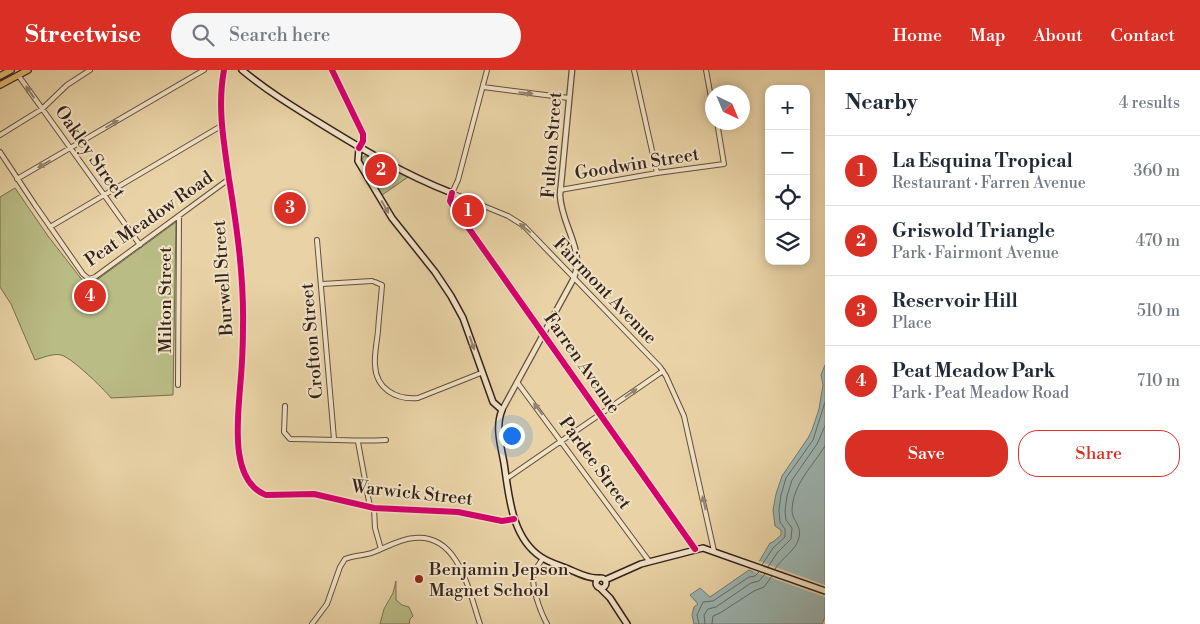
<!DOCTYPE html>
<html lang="en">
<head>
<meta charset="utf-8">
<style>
	body { margin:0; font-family:"Libre Bodoni",serif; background:#f6f6f7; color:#1f2937 }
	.controls { position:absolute; right:15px; top:15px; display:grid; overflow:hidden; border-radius:10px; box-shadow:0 2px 8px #0003 }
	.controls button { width:45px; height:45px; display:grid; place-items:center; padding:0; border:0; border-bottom:1px solid #e0e1e3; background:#fff; color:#1f2937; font:25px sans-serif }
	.compass { position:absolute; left:705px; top:15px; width:45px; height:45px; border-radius:50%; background:#fff; box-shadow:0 2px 8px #0003; rotate:136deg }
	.you { position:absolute; left:511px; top:365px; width:18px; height:18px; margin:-12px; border:4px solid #fff; border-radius:50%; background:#1a73e8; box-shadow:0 0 0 8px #1a73e833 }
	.badge { display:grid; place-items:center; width:32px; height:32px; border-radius:50%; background:#d93025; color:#fff; font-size:16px; font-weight:700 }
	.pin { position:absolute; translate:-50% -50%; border:2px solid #fff; box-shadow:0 1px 5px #0006 }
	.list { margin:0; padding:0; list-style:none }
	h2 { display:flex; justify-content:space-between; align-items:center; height:65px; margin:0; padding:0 20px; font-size:21px }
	h2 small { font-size:16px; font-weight:400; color:#747a83 }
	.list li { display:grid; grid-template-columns:32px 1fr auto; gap:15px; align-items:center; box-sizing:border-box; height:70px; padding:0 20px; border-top:1px solid #e0e1e3 }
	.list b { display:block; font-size:19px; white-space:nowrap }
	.list p { margin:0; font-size:16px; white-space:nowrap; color:#747a83 }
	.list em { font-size:16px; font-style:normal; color:#747a83 }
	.actions { display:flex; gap:10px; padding:15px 20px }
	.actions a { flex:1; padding:11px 0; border:1px solid #d93025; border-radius:20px; text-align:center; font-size:18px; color:#d93025 }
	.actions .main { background:#d93025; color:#fff }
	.icon { flex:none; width:28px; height:28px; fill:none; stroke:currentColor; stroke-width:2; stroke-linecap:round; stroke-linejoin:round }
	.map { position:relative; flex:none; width:825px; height:554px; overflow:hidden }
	header { display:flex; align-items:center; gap:30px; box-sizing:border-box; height:70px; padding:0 25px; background:#d93025; color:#fff }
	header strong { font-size:24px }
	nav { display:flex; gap:28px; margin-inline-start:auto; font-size:18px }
	.search { width:350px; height:45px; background:#f6f6f7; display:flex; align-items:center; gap:12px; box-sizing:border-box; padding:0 18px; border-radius:28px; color:#747a83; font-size:19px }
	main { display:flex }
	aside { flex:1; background:#fff }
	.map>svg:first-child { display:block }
</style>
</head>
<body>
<header>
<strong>Streetwise</strong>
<div class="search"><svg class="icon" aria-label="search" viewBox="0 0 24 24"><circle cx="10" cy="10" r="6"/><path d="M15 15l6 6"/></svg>Search here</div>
<nav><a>Home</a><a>Map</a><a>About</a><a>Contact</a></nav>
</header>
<main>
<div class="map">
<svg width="825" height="554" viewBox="0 0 825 554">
	<rect width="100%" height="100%" fill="#e9d3a6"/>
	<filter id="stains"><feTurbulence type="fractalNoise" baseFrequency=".004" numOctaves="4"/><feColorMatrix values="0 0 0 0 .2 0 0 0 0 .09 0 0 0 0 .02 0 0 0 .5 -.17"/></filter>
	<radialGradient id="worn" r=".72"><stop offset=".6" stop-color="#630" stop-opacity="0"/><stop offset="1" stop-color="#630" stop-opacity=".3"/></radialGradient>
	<path fill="#b9bc85" stroke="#766f50" d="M 364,86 L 366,86 L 408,107 L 382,125 L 361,91 Z
		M 15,118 L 48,166 L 83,211 L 90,215 L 176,152 L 173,325 L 111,328 C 104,319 71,287 61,285 C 53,283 42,288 35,290 L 11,234 L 0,217 L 0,127 Z
		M 396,511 L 396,530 L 402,535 L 409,537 L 413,546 L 410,549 L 409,554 L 380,554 L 384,539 L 393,523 Z"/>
	<path fill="#9cb6b2" stroke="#727b76" d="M 825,295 L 825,547 L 822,554 L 694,554 L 692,545 L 694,537 L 698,534 L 690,525 L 700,518 L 710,527 L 749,500 L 753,502 L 770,473 L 773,472 L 781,465 L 781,460 L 775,456 L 773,440 L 776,424 L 782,406 L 808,368 L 812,360 L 819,339 L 823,315 L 821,305 Z"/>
	<path fill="#e9d3a6" d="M 756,490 L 825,515 L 825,527 L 752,501 Z"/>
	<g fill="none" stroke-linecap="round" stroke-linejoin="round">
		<path stroke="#686c67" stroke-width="1" d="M 762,495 L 773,478 L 785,467 L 785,459 L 780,452 L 779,440 L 781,425 L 786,408 L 813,370 L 825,332
			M 768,497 L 777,483 L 791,469 L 792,458 L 786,450 L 785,441 L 787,426 L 792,410 L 817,374 L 825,356
			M 775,499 C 781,489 792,483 797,473 C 805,457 792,452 792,440 C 793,414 812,397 825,376
			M 699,554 L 697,545 L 703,532 L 713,531 L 749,507 L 755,506 L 759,502
			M 705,554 L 704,545 L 708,539 L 716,537 L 751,513 L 759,511 L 765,504
			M 712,554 L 713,546 L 720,543 L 754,521 L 764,517 L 772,506"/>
		<defs>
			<path id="minor" d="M 224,0 C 217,37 224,73 229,109 C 237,158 244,207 243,257 C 243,277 242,297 240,318 C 238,348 229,411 266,425 L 314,424 L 374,438 L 458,442 L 502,451 L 514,449
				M 487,0 L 458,110 L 452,123 L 508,146 L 524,156 L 660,297 L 666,306 L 684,346 L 714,481
				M 634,0 L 657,103
				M 706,0 L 712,33
				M 18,5 L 140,175
				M 483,17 L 569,28
				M 0,65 L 42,39 L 67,15 L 90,0
				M 0,82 L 35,135 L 83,204 L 89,209 L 95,207 L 229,109
				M 17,109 L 204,0
				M 560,120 L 657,103 L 724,94 L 717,52
				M 50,157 L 221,56
				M 317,170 L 334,369
				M 375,212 L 382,215 C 381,230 379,245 378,261 C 377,272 374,284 375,295 C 376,319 396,330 418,328 L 481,303
				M 322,214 L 372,211
				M 517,312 L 649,491
				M 178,315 L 179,146
				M 285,336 L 284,362 L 290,369 C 322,369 354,372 386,370
				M 358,372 L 370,437
				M 506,409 L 663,301
				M 374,438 L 375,458 L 381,479
				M 543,488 C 540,493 536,498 534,502 C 530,515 541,543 547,554
				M 312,554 L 327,534 L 340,497 L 345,489 C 354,485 365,486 374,482 C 387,477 400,469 414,468 C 459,463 469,522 480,554"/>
			<path id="tertiary" d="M 502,340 L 574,208 C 585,179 561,155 560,125 L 572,0"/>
			<path id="secondary" d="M 242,0 C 266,20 292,36 318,52 C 360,78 405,105 452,123 L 450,131 L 453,136 L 695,479
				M 332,0 L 363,64 L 363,71 L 359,78 L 358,91 L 392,148 L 435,202 L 451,226 L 463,248 L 493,332 L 502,340 C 495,357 501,376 504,393 C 509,425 511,467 541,487 C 548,492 558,495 566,498 C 576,502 588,509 598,508
				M596 513a5 5 0 1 1 10 0a5 5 0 1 1-10 0Z
				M 605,510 L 641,494 L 703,478 L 825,521
				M 599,517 L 610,528 L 627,554"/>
			<path id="primary" d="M 0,6 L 11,0
				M 0,15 L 28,0"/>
		</defs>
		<use href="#minor" stroke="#614e3e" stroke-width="6"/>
		<use href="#tertiary" stroke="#614e3e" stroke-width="7"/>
		<use href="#secondary" stroke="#34221c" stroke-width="8"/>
		<use href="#primary" stroke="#34221c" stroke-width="8"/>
		<use href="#minor" stroke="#f1e2c5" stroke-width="4"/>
		<use href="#tertiary" stroke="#f1e2c5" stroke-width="4.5"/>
		<use href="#secondary" stroke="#f1e2c5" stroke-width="5"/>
		<use href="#primary" stroke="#e4ba73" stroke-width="5.5"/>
		<defs>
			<path id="cycleway" d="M 224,0 C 217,37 224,73 229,109 C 237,158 244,207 243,257 C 243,277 242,297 240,318 C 238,348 229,411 266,425 L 314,424 L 374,438 L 458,442 L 502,451 L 514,449
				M 332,0 L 363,64 L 363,71 L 359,78
				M 452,123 L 450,131 L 453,136 L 695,479"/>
		</defs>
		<use href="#cycleway" stroke="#f1e2c5" stroke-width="9"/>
		<use href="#cycleway" stroke="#d6006c" stroke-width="6"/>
	</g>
	<defs><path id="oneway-solid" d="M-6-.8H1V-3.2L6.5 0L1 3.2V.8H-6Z" transform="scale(1.25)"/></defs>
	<g fill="#928270">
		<use href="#oneway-solid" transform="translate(30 22) rotate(-125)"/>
		<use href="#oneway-solid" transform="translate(526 23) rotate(6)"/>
		<use href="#oneway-solid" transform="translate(112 54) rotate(-30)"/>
		<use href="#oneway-solid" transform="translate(44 94) rotate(150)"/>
		<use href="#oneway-solid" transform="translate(385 137) rotate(60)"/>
		<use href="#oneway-solid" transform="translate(525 158) rotate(-140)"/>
		<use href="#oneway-solid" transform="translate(472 273) rotate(71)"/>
		<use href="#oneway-solid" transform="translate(631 323) rotate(-35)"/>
		<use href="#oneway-solid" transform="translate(538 339) rotate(-127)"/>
		<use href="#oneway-solid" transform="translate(704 433) rotate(-103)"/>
	</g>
	<circle fill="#8f2418" stroke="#f1e2c5" stroke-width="2" cx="419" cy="509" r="5"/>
	<g text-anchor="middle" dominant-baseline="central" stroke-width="4" stroke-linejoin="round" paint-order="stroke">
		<g font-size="18" fill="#34221c" stroke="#f1e2c5">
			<text transform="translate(552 75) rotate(-86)">Fulton Street</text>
			<text transform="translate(90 82) rotate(55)">Oakley Street</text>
			<text transform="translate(637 94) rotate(-9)">Goodwin Street</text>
			<text transform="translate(149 149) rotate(-35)">Peat Meadow Road</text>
			<text transform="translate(223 208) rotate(-94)">Burwell Street</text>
			<text transform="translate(605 221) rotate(46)">Fairmont Avenue</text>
			<text transform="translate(165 230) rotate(-90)">Milton Street</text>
			<text transform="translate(312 271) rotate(-95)">Crofton Street</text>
			<text transform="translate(582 293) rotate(55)">Farren Avenue</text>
			<text transform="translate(595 393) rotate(54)">Pardee Street</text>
			<text transform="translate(412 423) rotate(6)">Warwick Street</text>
		</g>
		<g font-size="18" fill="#34221c" stroke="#f1e2c5" text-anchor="start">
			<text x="429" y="499">Benjamin Jepson<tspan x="429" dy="21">Magnet School</tspan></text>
		</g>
	</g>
	<rect width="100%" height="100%" filter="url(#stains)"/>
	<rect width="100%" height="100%" fill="url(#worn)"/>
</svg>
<div class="controls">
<button>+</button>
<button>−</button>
<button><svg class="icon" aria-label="locate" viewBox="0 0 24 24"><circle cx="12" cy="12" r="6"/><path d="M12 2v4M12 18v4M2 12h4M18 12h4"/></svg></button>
<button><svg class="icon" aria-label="layers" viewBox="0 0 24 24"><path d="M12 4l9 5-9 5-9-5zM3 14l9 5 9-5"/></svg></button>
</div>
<svg class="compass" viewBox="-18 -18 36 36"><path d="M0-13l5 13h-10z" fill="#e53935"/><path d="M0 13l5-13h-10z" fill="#747a83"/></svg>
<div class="you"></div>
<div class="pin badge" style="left:468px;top:141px">1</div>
<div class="pin badge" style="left:381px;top:100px">2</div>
<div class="pin badge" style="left:290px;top:138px">3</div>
<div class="pin badge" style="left:90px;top:226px">4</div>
</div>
<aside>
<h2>Nearby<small>4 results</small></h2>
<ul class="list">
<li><span class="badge">1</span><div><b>La Esquina Tropical</b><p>Restaurant · Farren Avenue</p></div><em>360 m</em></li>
<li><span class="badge">2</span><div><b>Griswold Triangle</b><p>Park · Fairmont Avenue</p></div><em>470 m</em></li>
<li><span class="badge">3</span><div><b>Reservoir Hill</b><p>Place</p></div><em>510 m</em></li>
<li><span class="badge">4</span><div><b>Peat Meadow Park</b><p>Park · Peat Meadow Road</p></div><em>710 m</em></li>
</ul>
<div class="actions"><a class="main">Save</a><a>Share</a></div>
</aside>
</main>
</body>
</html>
